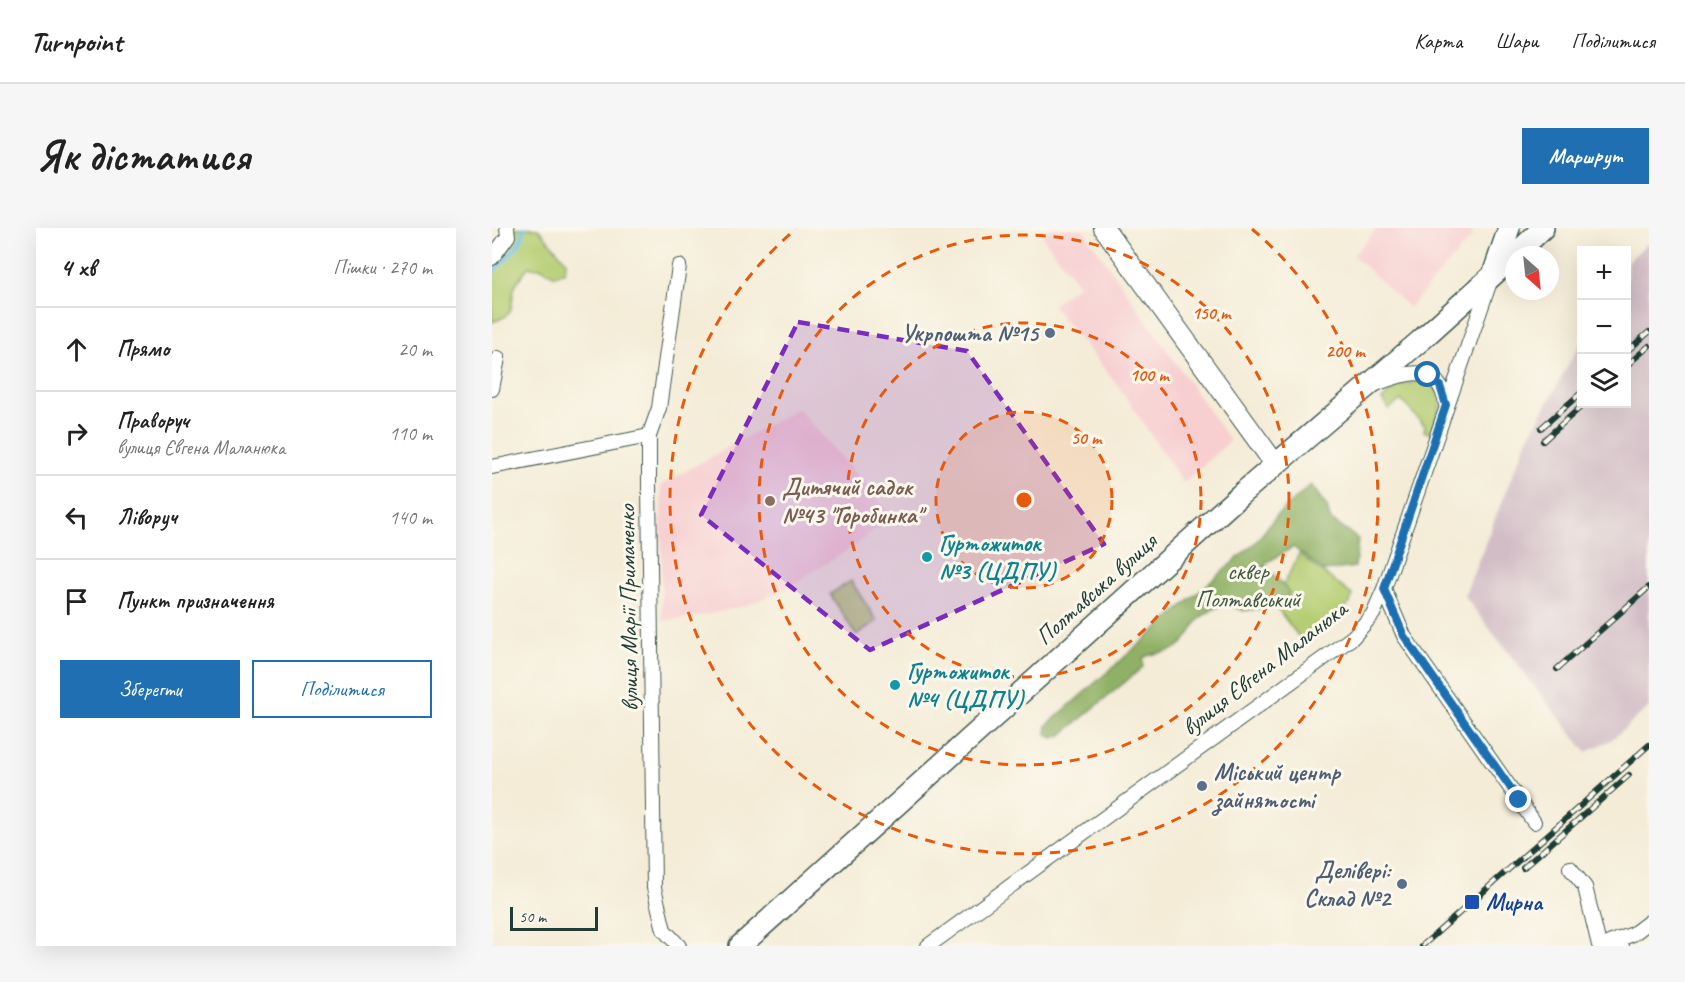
<!DOCTYPE html>
<html lang="uk">
<head>
<meta charset="utf-8">
<style>
	body { margin:0; font-family:Caveat,sans-serif; background:#f6f6f6; color:#222 }
	.controls { position:absolute; right:18px; top:18px; display:grid; overflow:hidden; border-radius:0px; box-shadow:0 6px 24px #0002 }
	.controls button { width:54px; height:54px; display:grid; place-items:center; padding:0; border:0; border-bottom:2px solid #e0e0e0; background:#fff; color:#222; font:30px sans-serif }
	.compass { position:absolute; left:1013px; top:18px; width:54px; height:54px; border-radius:50%; background:#fff; box-shadow:0 6px 24px #0002; rotate:153deg }
	.scale { position:absolute; left:18px; bottom:15px; width:88px; box-sizing:border-box; padding-left:6px; border:3px solid #1f3d34; border-top:0; font-size:16px; line-height:21px; white-space:nowrap; color:#1f3d34; -webkit-text-stroke:4px #fbf7ec; paint-order:stroke }
	.stop { position:absolute; width:18px; height:18px; margin:-14px; border:4px solid #1f6fb2; border-radius:50%; background:#fff }
	.stop.end { background:#1f6fb2; border-color:#fff; box-shadow:0 2px 6px #0008 }
	.list { margin:0; padding:0; list-style:none }
	h2 { display:flex; justify-content:space-between; align-items:center; height:78px; margin:0; padding:0 24px; font-size:26px }
	h2 small { font-size:20px; font-weight:400; color:#767676 }
	.list li { display:grid; grid-template-columns:39px 1fr auto; gap:18px; align-items:center; box-sizing:border-box; height:84px; padding:0 24px; border-top:2px solid #e0e0e0 }
	.list b { display:block; font-size:22px; white-space:nowrap }
	.list p { margin:0; font-size:20px; white-space:nowrap; color:#767676 }
	.list em { font-size:20px; font-style:normal; color:#767676 }
	.actions { display:flex; gap:12px; padding:18px 24px }
	.actions a { flex:1; padding:14px 0; border:2px solid #1f6fb2; border-radius:0px; text-align:center; font-size:21px; color:#1f6fb2 }
	.actions .main { background:#1f6fb2; color:#fff }
	.icon { flex:none; width:33px; height:33px; fill:none; stroke:currentColor; stroke-width:2; stroke-linecap:round; stroke-linejoin:round }
	.map { position:relative; flex:none; width:1157px; height:718px; overflow:hidden; border-radius:0px }
	header { display:flex; align-items:center; gap:36px; box-sizing:border-box; height:84px; padding:0 30px; background:#fff; border-bottom:2px solid #e0e0e0 }
	header strong { font-size:28px }
	nav { display:flex; gap:33px; margin-inline-start:auto; font-size:21px }
	.intro { display:flex; align-items:center; justify-content:space-between; box-sizing:border-box; height:144px; padding:0 36px }
	h1 { margin:0; font-size:42px }
	.button { padding:15px 27px; border-radius:0px; background:#1f6fb2; color:#fff; font-size:21px; font-weight:700 }
	main { display:flex; gap:36px; padding:0 36px }
	aside { flex:1; background:#fff; border-radius:0px; box-shadow:0 6px 24px #0002 }
	.map>svg:first-child { display:block }
</style>
</head>
<body>
<header>
<strong>Turnpoint</strong>
<nav><a>Карта</a><a>Шари</a><a>Поділитися</a></nav>
</header>
<div class="intro"><h1>Як дістатися</h1><a class="button">Маршрут</a></div>
<main>
<aside>
<h2>4 хв<small>Пішки · 270 m</small></h2>
<ul class="list">
<li><svg class="icon" aria-label="ahead" viewBox="0 0 24 24"><path d="M12 20V5M6 11l6-6 6 6"/></svg><div><b>Прямо</b></div><em>20 m</em></li>
<li><svg class="icon" aria-label="right" viewBox="0 0 24 24"><path d="M7 20v-9h11M14 6l5 5-5 5"/></svg><div><b>Праворуч</b><p>вулиця Євгена Маланюка</p></div><em>110 m</em></li>
<li><svg class="icon" aria-label="left" viewBox="0 0 24 24"><path d="M17 20v-9H6M10 6l-5 5 5 5"/></svg><div><b>Ліворуч</b></div><em>140 m</em></li>
<li><svg class="icon" aria-label="arrive" viewBox="0 0 24 24"><path d="M6 21V4h12l-3 4 3 4H6"/></svg><div><b>Пункт призначення</b></div></li>
</ul>
<div class="actions"><a class="main">Зберегти</a><a>Поділитися</a></div>
</aside>
<div class="map">
<svg width="1157" height="718" viewBox="0 0 1157 718">
	<rect width="100%" height="100%" fill="#fbf7ec"/>
	<filter id="ink" filterUnits="userSpaceOnUse"><feTurbulence type="fractalNoise" baseFrequency=".0167" numOctaves="2"/><feDisplacementMap in="SourceGraphic" scale="12" xChannelSelector="R" yChannelSelector="G"/><feConvolveMatrix kernelMatrix="1 2 1 2 8 2 1 2 1" color-interpolation-filters="sRGB"/></filter>
	<filter id="wash" filterUnits="userSpaceOnUse"><feTurbulence type="fractalNoise" baseFrequency=".008" numOctaves="4" result="noise"/><feDisplacementMap in="SourceGraphic" scale="24" xChannelSelector="R" yChannelSelector="G"/><feGaussianBlur stdDeviation="1.35" result="paint"/><feColorMatrix in="noise" values="0 0 0 0 0 0 0 0 0 0 0 0 0 0 0 0 0 1.4 0 .05"/><feComposite in="paint" operator="in"/></filter>
	<g filter="url(#wash)">
		<rect width="100%" height="100%" fill="#f4ecd7"/>
		<path fill="#f7cfd1" d="M 560,0 L 590,0 L 738,213 L 691,255 L 627,159 L 560,77 L 587,57 L 550,8 Z
			M 886,0 L 978,0 L 981,8 L 917,80 L 861,27 Z
			M 306,180 L 400,288 L 364,317 L 290,363 L 252,378 L 210,388 L 170,393 L 169,257 Z"/>
		<path fill="#d2bdc6" d="M 1157,14 L 1157,479 L 1119,512 L 1094,524 L 972,368 L 1033,216 L 1089,114 L 1090,176 L 1134,176 L 1135,34 Z"/>
		<path fill="#b6ce73" stroke="#6a8654" stroke-width="1.5" d="M 24,0 L 46,0 L 74,33 L 73,43 L 63,48 L 50,40 L 36,39 C 32,45 27,50 24,56 C 15,76 29,85 0,94 L 0,39 L 16,23 Z
			M 929,152 L 943,159 L 949,176 L 939,206 L 932,203 L 933,198 L 909,172 L 897,181 L 890,172 L 905,158 Z
			M 807,326 L 860,367 L 858,375 L 810,413 L 782,376 Z
			M 359,353 L 385,393 L 364,407 L 338,366 Z"/>
		<path fill="#90b165" stroke="#58774c" stroke-width="1.5" d="M 819,257 L 835,279 L 838,291 L 866,311 L 863,339 L 832,343 L 801,319 L 772,336 L 797,364 L 792,377 L 751,383 L 734,375 C 724,380 709,386 703,397 C 698,406 695,412 686,419 C 674,427 662,423 651,430 L 651,439 L 568,508 L 561,510 L 554,506 L 555,497 L 764,314 L 786,286 Z"/>
		<g fill="none" stroke-linecap="round" stroke-linejoin="round">
			<path stroke="#72c0ec" stroke-width="4" d="M 0,44 C 12,34 32,16 32,0"/>
		</g>
	</g>
	<g filter="url(#ink)">
		<g fill="none" stroke-linecap="round" stroke-linejoin="round">
			<defs>
				<path id="minor" d="M 0,30 L 16,8 L 15,0
					M 884,156 C 915,144 947,133 954,177
					M 0,161 L 6,130
					M 0,239 L 157,208
					M 892,361 L 912,408 L 1042,594
					M 1078,640 L 1093,659 L 1107,717 L 1130,718
					M 1117,715 L 1141,706 L 1157,694
					M 187,718 L 172,702 L 162,660 L 157,257 L 157,208 L 167,180 L 187,38
					M 436,718 L 861,409 L 881,386 L 892,361 L 999,51"/>
				<path id="secondary" d="M 612,0 L 783,236"/>
				<path id="primary" d="M 1023,27 L 1051,0
					M 1002,44 L 1017,0
					M 248,718 L 748,267 L 928,113 L 1022,28"/>
			</defs>
			<use href="#minor" stroke="#3f574c" stroke-width="16"/>
			<use href="#secondary" stroke="#3f574c" stroke-width="22"/>
			<use href="#primary" stroke="#3f574c" stroke-width="24"/>
			<use href="#minor" stroke="#fff" stroke-width="14"/>
			<use href="#secondary" stroke="#fff" stroke-width="20"/>
			<use href="#primary" stroke="#fff" stroke-width="21"/>
			<defs>
				<path id="rail" d="M 1134,124 L 1157,104
					M 1134,138 L 1157,118
					M 1049,200 L 1090,164
					M 1051,213 L 1092,176
					M 1065,441 L 1157,359
					M 1031,640 L 1137,547
					M 930,718 L 1157,517"/>
			</defs>
			<use href="#rail" stroke="#1f3d34" stroke-width="6"/>
			<use href="#rail" stroke="#fbf7ec" stroke-width="4" stroke-dasharray="11" stroke-linecap="butt"/>
		</g>
	</g>
	<g fill="none" stroke-linecap="round" stroke-linejoin="round" filter="url(#ink)">
		<path stroke="#1f6fb2" stroke-width="8" d="M 936,147 L 948,158 L 954,177 L 892,361 L 912,408 L 1027,572"/>
	</g>
	<path fill="#7b2cbf" fill-opacity="0.2" stroke="#7b2cbf" stroke-width="4.5" stroke-dasharray="12 8" stroke-linejoin="round" d="M 306,94 L 475,123 L 612,316 L 378,422 L 209,287 Z"/>
	<circle cx="532" cy="272" r="88" fill="#e8590c" fill-opacity=".12"/>
	<g fill="none" stroke="#e8590c" stroke-width="3" stroke-dasharray="10 8">
		<circle cx="532" cy="272" r="88"/>
		<circle cx="532" cy="272" r="177"/>
		<circle cx="532" cy="272" r="265"/>
		<path d="M760 1A354 354 0 1 1 304 1"/>
	</g>
	<g fill="#5c6f8a" stroke="#fbf7ec" stroke-width="2">
		<circle cx="558" cy="105" r="6"/>
		<circle cx="710" cy="558" r="6"/>
		<circle cx="910" cy="656" r="6"/>
	</g>
	<circle fill="#8d6e63" stroke="#fbf7ec" stroke-width="2" cx="278" cy="273" r="6"/>
	<g fill="#0f9aa8" stroke="#fbf7ec" stroke-width="2">
		<circle cx="435" cy="329" r="6"/>
		<circle cx="403" cy="457" r="6"/>
	</g>
	<rect fill="#1a4fb4" stroke="#fbf7ec" stroke-width="2" x="972" y="666" width="16" height="16" rx="3"/>
	<g text-anchor="middle" dominant-baseline="central" stroke-width="6" stroke-linejoin="round" paint-order="stroke">
		<g font-size="24" font-weight="bold" fill="#4e5e75" stroke="#fbf7ec" text-anchor="end">
			<text x="546" y="105">Укрпошта №15</text>
			<text x="722" y="544" text-anchor="start">Міський центр<tspan x="722" dy="28">зайнятості</tspan></text>
			<text x="898" y="642">Делівері:<tspan x="898" dy="28">Склад №2</tspan></text>
		</g>
		<g font-size="24" font-weight="bold" fill="#785e54" stroke="#fbf7ec" text-anchor="start">
			<text x="290" y="259">Дитячий садок<tspan x="290" dy="28">№43 "Горобинка"</tspan></text>
		</g>
		<g font-size="24" font-weight="bold" fill="#0d838f" stroke="#fbf7ec" text-anchor="start">
			<text x="447" y="315">Гуртожиток<tspan x="447" dy="28">№3 (ЦДПУ)</tspan></text>
			<text x="415" y="443">Гуртожиток<tspan x="415" dy="28">№4 (ЦДПУ)</tspan></text>
		</g>
		<g font-size="24" fill="#3d5a41" stroke="#fbf7ec">
			<text x="756" y="343">сквер<tspan x="756" dy="28">Полтавський</tspan></text>
		</g>
		<g font-size="24" fill="#1f3d34" stroke="#fbf7ec">
			<text transform="translate(604 361) rotate(-42)">Полтавська вулиця</text>
			<text transform="translate(136 380) rotate(-91)">вулиця Марії Примаченко</text>
			<text transform="translate(772 440) rotate(-38)">вулиця Євгена Маланюка</text>
		</g>
		<g font-size="24" font-weight="bold" fill="#164399" stroke="#fbf7ec" text-anchor="start">
			<text x="994" y="674">Мирна</text>
		</g>
	</g>
	<circle cx="532" cy="272" r="9" fill="#e8590c" stroke="#fbf7ec" stroke-width="3"/>
	<g font-size="18" text-anchor="middle" font-weight="bold" fill="#e8590c" stroke="#fbf7ec" stroke-width="6" stroke-linejoin="round" paint-order="stroke">
		<text x="719" y="91">150 m</text>
		<text x="853" y="129">200 m</text>
		<text x="657" y="153">100 m</text>
		<text x="594" y="216">50 m</text>
	</g>
</svg>
<div class="controls">
<button>+</button>
<button>−</button>
<button><svg class="icon" aria-label="layers" viewBox="0 0 24 24"><path d="M12 4l9 5-9 5-9-5zM3 14l9 5 9-5"/></svg></button>
</div>
<svg class="compass" viewBox="-18 -18 36 36"><path d="M0-13l5 13h-10z" fill="#e53935"/><path d="M0 13l5-13h-10z" fill="#767676"/></svg>
<div class="scale">50 m</div>
<div class="stop" style="left:936px;top:147px"></div>
<div class="stop end" style="left:1027px;top:572px"></div>
</div>
</main>
</body>
</html>
